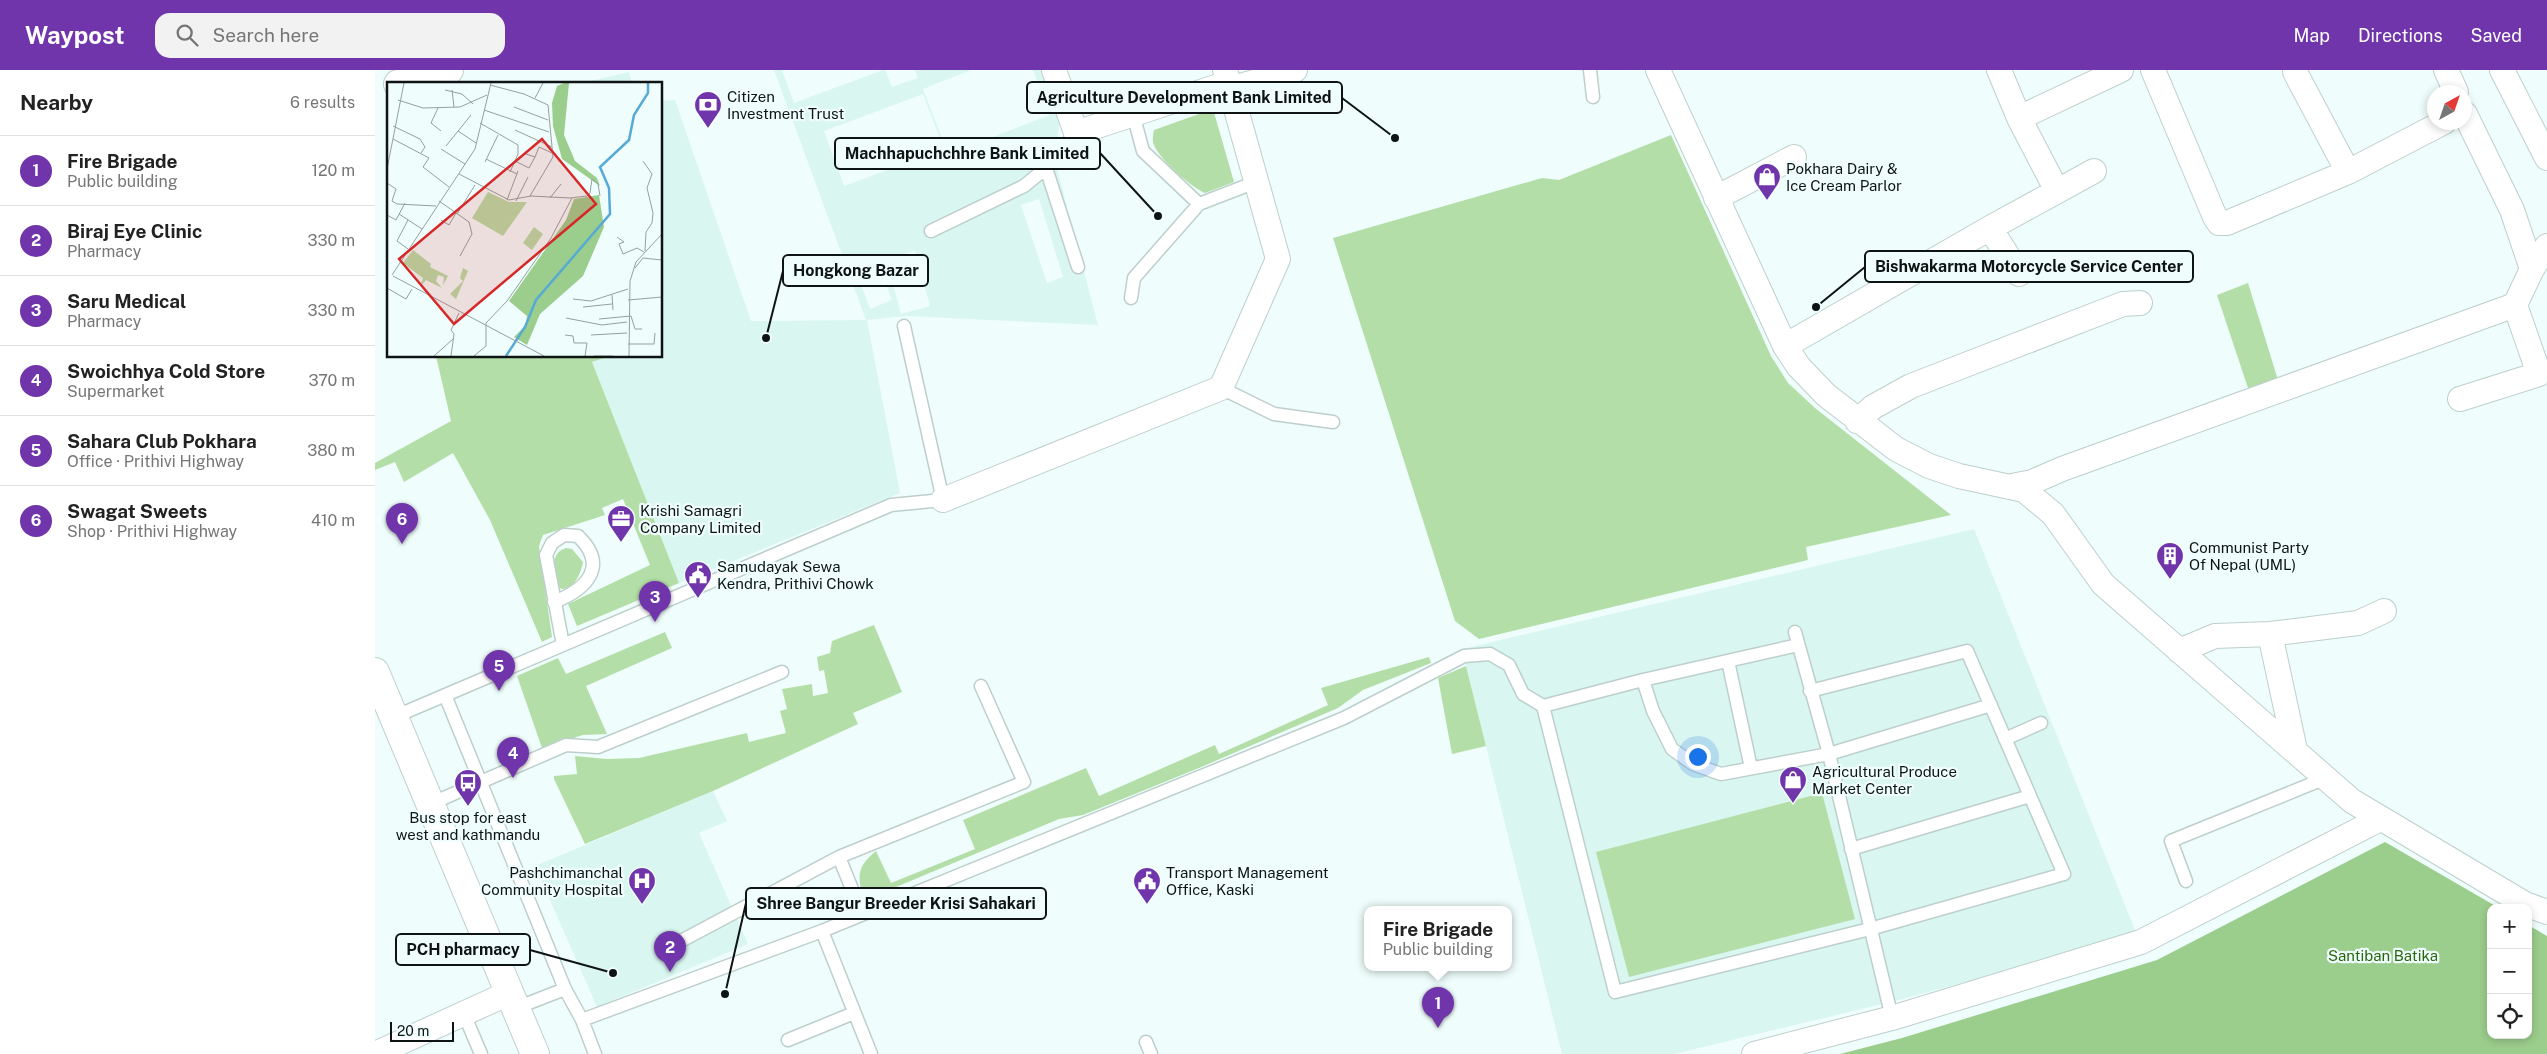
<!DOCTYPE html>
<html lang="en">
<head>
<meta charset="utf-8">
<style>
	body { margin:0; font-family:"Public Sans",sans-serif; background:#f2f2f2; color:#222 }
	.controls { position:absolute; right:15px; bottom:15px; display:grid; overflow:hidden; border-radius:10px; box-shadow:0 2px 8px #0003 }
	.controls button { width:45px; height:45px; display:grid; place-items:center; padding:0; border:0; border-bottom:1px solid #e0e0e0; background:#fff; color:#222; font:25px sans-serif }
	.compass { position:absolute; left:2052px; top:15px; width:45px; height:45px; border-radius:50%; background:#fff; box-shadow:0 2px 8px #0003; rotate:40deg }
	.scale { position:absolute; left:15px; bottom:12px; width:64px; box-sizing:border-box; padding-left:5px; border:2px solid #0e1414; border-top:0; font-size:14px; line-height:18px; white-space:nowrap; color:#0e1414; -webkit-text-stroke:4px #effefc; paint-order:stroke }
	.you { position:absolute; left:1322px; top:686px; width:18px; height:18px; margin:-12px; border:4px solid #fff; border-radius:50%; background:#1a73e8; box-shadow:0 0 0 8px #1a73e833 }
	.badge { display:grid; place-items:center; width:32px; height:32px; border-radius:50%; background:#7135ab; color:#fff; font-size:16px; font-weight:700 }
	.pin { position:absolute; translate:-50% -41px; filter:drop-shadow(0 1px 2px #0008) }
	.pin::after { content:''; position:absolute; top:26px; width:18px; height:15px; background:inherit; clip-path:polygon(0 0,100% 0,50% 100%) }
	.popup { position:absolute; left:989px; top:836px; width:148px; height:65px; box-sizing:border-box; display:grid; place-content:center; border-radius:10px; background:#fff; filter:drop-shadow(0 1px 4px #0005); font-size:16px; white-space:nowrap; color:#767676 }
	.popup b { font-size:19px; color:#222 }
	.popup::after { content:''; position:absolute; left:50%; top:100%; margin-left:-10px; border:10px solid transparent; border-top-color:#fff }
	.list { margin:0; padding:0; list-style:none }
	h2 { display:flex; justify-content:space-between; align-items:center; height:65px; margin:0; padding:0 20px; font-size:21px }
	h2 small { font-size:16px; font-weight:400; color:#767676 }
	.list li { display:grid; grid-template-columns:32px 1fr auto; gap:15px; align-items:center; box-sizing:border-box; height:70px; padding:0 20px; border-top:1px solid #e0e0e0 }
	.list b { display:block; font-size:19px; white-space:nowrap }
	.list p { margin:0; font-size:16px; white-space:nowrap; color:#767676 }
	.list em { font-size:16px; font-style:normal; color:#767676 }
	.icon { flex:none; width:28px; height:28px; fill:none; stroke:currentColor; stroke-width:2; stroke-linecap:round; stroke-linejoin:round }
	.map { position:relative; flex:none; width:2172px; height:984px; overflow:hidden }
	header { display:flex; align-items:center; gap:30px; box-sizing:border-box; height:70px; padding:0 25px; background:#7135ab; color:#fff }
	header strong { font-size:24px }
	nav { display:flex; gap:28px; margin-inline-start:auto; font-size:18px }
	.search { width:350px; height:45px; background:#f2f2f2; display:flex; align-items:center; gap:12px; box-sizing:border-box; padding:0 18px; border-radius:15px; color:#767676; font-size:19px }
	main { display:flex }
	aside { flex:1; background:#fff }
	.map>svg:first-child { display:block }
</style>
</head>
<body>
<header>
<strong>Waypost</strong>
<div class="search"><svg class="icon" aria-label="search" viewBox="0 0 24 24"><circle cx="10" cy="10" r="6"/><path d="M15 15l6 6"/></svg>Search here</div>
<nav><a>Map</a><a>Directions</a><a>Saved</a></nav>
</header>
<main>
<aside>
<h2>Nearby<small>6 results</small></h2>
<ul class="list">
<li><span class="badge">1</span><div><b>Fire Brigade</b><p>Public building</p></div><em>120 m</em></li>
<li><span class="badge">2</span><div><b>Biraj Eye Clinic</b><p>Pharmacy</p></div><em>330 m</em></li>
<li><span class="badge">3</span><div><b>Saru Medical</b><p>Pharmacy</p></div><em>330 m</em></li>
<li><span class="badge">4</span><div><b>Swoichhya Cold Store</b><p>Supermarket</p></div><em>370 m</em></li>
<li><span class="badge">5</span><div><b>Sahara Club Pokhara</b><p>Office · Prithivi Highway</p></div><em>380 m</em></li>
<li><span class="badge">6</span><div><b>Swagat Sweets</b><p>Shop · Prithivi Highway</p></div><em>410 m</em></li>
</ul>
</aside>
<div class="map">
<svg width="2172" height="984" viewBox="0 0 2172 984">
	<rect width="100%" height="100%" fill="#effefc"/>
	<path fill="#d9f6f1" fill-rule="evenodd" d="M 399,0 L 407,0 L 419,33 L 508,0 L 510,0 L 517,17 L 543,8 L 540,0 L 596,0 L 548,19 L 573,84 L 675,45 L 658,0 L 668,0 L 685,46 L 680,91 L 723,255 L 531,246 L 491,250 ZM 548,24 L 569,79 L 469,116 L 449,61 ZM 664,129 L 688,207 L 672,213 L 646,135 ZM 540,181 L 555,236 L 526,244 L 511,189 ZM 506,202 L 517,230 L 495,239 L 484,209 Z
		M 254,2 L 257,14 L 203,14 L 228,8 Z
		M 300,30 L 376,251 L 492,250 L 525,423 L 304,513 L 217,292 L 235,286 L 286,286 L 286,31 Z
		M 1599,459 L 1762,865 L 1524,930 L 1299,984 L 1187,984 L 1087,579 Z
		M 338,721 L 352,751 L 324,763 L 373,874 L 222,937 L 160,796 Z"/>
	<path fill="#b4dea7" d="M 838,39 L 859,112 L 830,123 C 816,117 784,89 779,75 C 777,71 778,65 779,60 Z
		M 1296,65 L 1396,286 L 1413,313 L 1440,338 L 1576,445 L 1431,477 L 1433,490 L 1104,569 L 1080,551 L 958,168 L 1167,108 L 1184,110 Z
		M 1873,213 L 1904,313 L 1875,324 L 1842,225 Z
		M 61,286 L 235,286 L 217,292 L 304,513 L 202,556 L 193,534 L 275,495 L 248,429 L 227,438 L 230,445 L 168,465 L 164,476 L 177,567 L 167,572 L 115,450 L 78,383 L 29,412 L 20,392 L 0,400 L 0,393 L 76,351 Z
		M 191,478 L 197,479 L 208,492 C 206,503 199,520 186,519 C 178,507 173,483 191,478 Z
		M 499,555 L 527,622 L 478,643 L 483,654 L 338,721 L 210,774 L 179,709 L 179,706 L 202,704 L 200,686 L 231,689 L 264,688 L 372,663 L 374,672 L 411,663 L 405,641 L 412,639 L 407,619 L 437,614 L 438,626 L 453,623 L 449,600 L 444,601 L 442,587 L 455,583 L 457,571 Z
		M 290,562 L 297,578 L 211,616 L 232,664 L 208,665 L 167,678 L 142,606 L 183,588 L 191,604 Z
		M 1054,587 L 1056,593 L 988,620 L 963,638 L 824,698 L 708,745 L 684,749 L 490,830 C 481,808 482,796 501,781 L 516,813 L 600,779 L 588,750 L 711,698 L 724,726 L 840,675 L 844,684 L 953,635 L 946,618 Z
		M 1091,596 L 1111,676 L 1077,684 L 1063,608 Z
		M 1447,723 L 1480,849 L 1254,907 L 1221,782 Z"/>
	<path fill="#9bcd8c" d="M 2010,772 L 2124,838 L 2116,838 L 2116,965 L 2153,965 L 2153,855 L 2172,866 L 2172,984 L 1465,984 L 1527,968 L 1782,890 Z"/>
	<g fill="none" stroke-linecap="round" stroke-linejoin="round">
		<defs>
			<path id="service" d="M 1215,0 L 1218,27
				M 758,44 L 768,81 L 824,134 L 881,112
				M 671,98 L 703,197
				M 556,161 L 649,116 L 671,98 L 701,63
				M 756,228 L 759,208 L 824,134
				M 846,318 L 899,344 L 958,352
				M 179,532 C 212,519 234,496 203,466 L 189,465 L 177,473 L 171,485 L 188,575
				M 1420,562 L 1454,684 L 1517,948
				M 1423,575 L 1268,610 L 1168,636 L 1240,922 L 1495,859 L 1689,804 L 1592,581 L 1435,621
				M 1353,591 L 1376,698
				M 1268,610 L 1278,641 L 1297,679 L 1318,694 L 1346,704 L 1454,684 L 1616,635
				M 70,625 L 190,919 L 207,950 L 220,984
				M 19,647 L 516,435 L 568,430 L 529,256
				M 1630,669 L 1666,653
				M 55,734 L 191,675 L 223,677 L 407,602
				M 1476,779 L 1655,726
				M 464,787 L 487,844
				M 1811,811 L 1796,771 L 1951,708
				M 447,861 L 496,984
				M 289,880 L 464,787 L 649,712 L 606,616
				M 141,938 L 190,919
				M 89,944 L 106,984
				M 207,950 L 447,861 L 969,648 L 1089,586 L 1115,584 L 1134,595 L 1148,624 L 1168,636
				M 413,970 L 479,943
				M 771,972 L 776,984"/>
			<path id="minor" d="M 679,0 L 701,63 L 853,13
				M 1283,0 L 1410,276 L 1424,297 L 1451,325 L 1521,379 L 1554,396 L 1584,406 L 1649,420 L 1678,444 L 1728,514 L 1977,731 L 2150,834 L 2172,842
				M 1624,0 L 1644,48 L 1682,121
				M 1778,0 L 1840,147 L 1844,153 L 1852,153 L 1973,102 L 1920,2
				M 2071,0 L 2081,22
				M 2127,0 L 2172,88
				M 855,19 L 920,0
				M 2090,44 L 2137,140 L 2157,199
				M 1644,48 L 1746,0
				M 1973,102 L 2069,52
				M 1341,128 L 1419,87
				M 1615,158 L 1644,204
				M 1410,276 L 1615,158 L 1719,101
				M 2085,329 L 2164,304 L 2140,235
				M 1482,351 L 1498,337 L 1536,316 L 1748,234 L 1765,233
				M 1637,416 L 1657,412 L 1687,399 L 2140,235 L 2157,199 L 2172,176
				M 568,430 L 846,318 L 903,189 L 850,0
				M 1895,564 L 1920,680
				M 1804,581 L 1840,566 L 1895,564 L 1983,553 L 2009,541
				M 0,984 L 134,923
				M 1379,984 L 1517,948 L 1766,872 L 2005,749"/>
			<path id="primary" d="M 23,14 L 74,0"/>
			<path id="trunk" d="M 0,602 L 160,984"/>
		</defs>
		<use href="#service" stroke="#bdcfcc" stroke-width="15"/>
		<use href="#minor" stroke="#bdcfcc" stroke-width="26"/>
		<use href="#primary" stroke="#bdcfcc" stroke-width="30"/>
		<use href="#trunk" stroke="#bdcfcc" stroke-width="30"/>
		<use href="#service" stroke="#fff" stroke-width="12"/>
		<use href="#minor" stroke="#fff" stroke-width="24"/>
		<use href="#primary" stroke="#fff" stroke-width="28"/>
		<use href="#trunk" stroke="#fff" stroke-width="28"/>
	</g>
	<defs>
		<symbol id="bank-pin" viewBox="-11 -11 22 30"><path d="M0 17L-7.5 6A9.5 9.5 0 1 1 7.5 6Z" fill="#7135ab" stroke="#effefc"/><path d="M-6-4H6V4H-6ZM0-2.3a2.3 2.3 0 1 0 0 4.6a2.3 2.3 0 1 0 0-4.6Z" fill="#fff"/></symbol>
		<symbol id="shop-pin" viewBox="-11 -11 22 30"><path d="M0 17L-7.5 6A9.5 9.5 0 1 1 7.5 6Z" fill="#7135ab" stroke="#effefc"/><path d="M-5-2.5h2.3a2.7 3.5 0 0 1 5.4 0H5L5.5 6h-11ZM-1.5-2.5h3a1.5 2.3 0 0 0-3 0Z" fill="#fff"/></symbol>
		<symbol id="office-pin" viewBox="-11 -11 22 30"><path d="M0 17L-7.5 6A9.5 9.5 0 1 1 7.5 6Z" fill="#7135ab" stroke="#effefc"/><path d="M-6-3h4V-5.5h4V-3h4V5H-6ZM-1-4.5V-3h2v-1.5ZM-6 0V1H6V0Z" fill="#fff"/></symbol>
		<symbol id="building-pin" viewBox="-11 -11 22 30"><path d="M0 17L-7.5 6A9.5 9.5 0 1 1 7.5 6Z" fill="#7135ab" stroke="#effefc"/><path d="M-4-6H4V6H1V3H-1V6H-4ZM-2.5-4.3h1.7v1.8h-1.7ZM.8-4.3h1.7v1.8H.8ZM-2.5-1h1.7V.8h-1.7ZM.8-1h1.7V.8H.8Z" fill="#fff"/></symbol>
		<symbol id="civic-pin" viewBox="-11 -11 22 30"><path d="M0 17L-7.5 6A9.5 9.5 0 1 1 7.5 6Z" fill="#7135ab" stroke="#effefc"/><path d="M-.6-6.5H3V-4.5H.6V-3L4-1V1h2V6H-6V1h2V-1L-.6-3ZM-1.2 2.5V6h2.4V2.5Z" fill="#fff"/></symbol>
		<symbol id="bus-pin" viewBox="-11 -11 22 30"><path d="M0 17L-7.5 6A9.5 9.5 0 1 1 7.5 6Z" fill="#7135ab" stroke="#effefc"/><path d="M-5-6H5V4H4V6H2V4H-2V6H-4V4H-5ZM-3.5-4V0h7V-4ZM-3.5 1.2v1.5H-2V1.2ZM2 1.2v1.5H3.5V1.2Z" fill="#fff"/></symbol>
		<symbol id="hospital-pin" viewBox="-11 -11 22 30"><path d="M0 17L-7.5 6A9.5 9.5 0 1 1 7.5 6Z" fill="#7135ab" stroke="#effefc"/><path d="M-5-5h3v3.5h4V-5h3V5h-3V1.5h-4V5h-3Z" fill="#fff"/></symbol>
	</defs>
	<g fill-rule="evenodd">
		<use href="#bank-pin" x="317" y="19" width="32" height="43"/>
		<use href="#shop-pin" x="1376" y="91" width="32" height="43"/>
		<use href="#office-pin" x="230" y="433" width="32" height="43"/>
		<use href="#building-pin" x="1779" y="470" width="32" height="43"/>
		<use href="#civic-pin" x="307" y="489" width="32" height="43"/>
		<use href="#shop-pin" x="1402" y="694" width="32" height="43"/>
		<use href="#bus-pin" x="77" y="697" width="32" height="43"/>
		<use href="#hospital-pin" x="251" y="795" width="32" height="43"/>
		<use href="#civic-pin" x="756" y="795" width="32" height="43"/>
	</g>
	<g text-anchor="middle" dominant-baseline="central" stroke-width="4.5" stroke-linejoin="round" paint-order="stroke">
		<g font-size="15" fill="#0e1414" stroke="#effefc" text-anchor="start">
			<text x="352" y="26">Citizen<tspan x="352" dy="17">Investment Trust</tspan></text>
			<text x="1411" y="98">Pokhara Dairy &amp;<tspan x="1411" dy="17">Ice Cream Parlor</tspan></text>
			<text x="265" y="440">Krishi Samagri<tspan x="265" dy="17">Company Limited</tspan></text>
			<text x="1814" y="477">Communist Party<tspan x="1814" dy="17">Of Nepal (UML)</tspan></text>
			<text x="342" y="496">Samudayak Sewa<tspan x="342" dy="17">Kendra, Prithivi Chowk</tspan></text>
			<text x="1437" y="701">Agricultural Produce<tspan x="1437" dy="17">Market Center</tspan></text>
			<text x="93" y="747" text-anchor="middle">Bus stop for east<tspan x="93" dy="17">west and kathmandu</tspan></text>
			<text x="248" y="802" text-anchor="end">Pashchimanchal<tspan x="248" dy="17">Community Hospital</tspan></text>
			<text x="791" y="802">Transport Management<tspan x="791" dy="17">Office, Kaski</tspan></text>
		</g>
		<g font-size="15" fill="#29660d" stroke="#effefc">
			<text x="2008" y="885">Santiban Batika</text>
		</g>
	</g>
	<g transform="translate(12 12)">
		<rect width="275" height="275" fill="#effefc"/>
		<path d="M 101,110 L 122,120 L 140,120 L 116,154 L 85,136 ZM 147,145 L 156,152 L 145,168 L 136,161 ZM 26,168 L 44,182 L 43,185 L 61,194 L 56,203 L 57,195 L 51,193 L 49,199 L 55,206 L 39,198 L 33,205 L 36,196 L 16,181 ZM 76,186 L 81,189 L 69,217 L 63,212 L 76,199 L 73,196 Z" fill="#b4dea7"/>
		<path d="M 177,1 L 182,1 L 177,53 L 188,79 L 210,96 L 213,104 L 175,77 L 166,44 L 165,21 L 170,4 ZM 212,113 L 217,145 L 196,194 L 153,232 L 140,263 L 127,255 L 139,243 L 140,234 L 122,219 L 179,138 L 187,117 Z" fill="#9bcd8c"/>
		<path fill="none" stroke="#56aad5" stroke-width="2.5" d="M 119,274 L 138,245 L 149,218 L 223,132 L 222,106 L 213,85 L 242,58 L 247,33 L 261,11 L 261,1"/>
		<path fill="none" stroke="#95a09f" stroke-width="1" d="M 103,3 L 137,12 L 161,23 L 166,75 L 143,114M 58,8 L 75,12 L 86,22M 65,8 L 67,25M 148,16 L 156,1M 11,18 L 36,26 L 73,25 L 100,13M 127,25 L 161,38M 51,26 L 44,41 L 54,49M 97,28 L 162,50M 93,41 L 131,63 L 131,72 L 123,90M 6,44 L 33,57 L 38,65 L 34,71M 128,48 L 165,65M 71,49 L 89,61M 6,57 L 42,76 L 36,85 L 62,105M 59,64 L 84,33M 54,67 L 78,82M 148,75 L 152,65 L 165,71M 99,77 L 130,92M 128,79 L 142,86 L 148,75 L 139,72M 256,79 L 265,92 L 260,106 L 266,131 L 265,141 L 259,150 L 258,169M 98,80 L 111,53M 0,87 L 17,1M 72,92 L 122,118 L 144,114 L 183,116 L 200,114 L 203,111 L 205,97 L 211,102 L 213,114M 0,101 L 9,107 L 5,119 L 10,122 L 49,124M 163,116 L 174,102M 120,118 L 131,89M 52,119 L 82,140 L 85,152 L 73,174M 129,119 L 141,95M 12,132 L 35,147M 70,132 L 88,103M 0,133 L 9,138 L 18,121M 21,138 L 10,159 L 21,167M 54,138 L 62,143 L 69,131M 230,155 L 237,160 L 232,162 L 236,172 L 250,166 L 257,170M 248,186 L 256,176 L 275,178M 5,193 L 88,67 L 104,1M 6,194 L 157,274M 0,206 L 19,217 L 25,207M 225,213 L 226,228M 186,217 L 204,219 L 241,207M 241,218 L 275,215M 196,225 L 225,222M 179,236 L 215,243 L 240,240M 212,237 L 244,234 L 248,247 L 255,247M 178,253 L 186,254 L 187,261 L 200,261 L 198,274M 204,253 L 240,251M 241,262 L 267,262 L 268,251M 47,274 L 66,257M 64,274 L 67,252 L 64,248 L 72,231M 87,274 L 99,264 L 99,241 L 120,219 L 164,156 L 185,116M 207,274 L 226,274M 242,274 L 243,199 L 249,180 L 275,152"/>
		<path fill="#d62828" fill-opacity="0.15" stroke="#d62828" stroke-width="2.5" d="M 155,57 L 209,122 L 67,242 L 12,177 Z"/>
		<rect width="275" height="275" fill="none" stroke="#0e1414" stroke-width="2.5"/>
	</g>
	<path fill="none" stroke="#0e1414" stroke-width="2" d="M1020 68L967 28M783 146L725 83M1441 237L1490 197M391 268L408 201M350 924L371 833M238 903L155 880"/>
	<g fill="#0e1414" stroke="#effefc" stroke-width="2">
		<circle cx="1020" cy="68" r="5"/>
		<circle cx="783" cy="146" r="5"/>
		<circle cx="1441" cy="237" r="5"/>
		<circle cx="391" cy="268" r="5"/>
		<circle cx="350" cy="924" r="5"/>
		<circle cx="238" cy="903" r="5"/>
	</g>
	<g fill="#effefc" stroke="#0e1414" stroke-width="2">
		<rect x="652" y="12" width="315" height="31" rx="5"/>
		<rect x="460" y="68" width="265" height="31" rx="5"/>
		<rect x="1490" y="181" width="328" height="31" rx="5"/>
		<rect x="408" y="185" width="145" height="31" rx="5"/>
		<rect x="371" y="818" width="300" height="31" rx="5"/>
		<rect x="21" y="864" width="134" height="31" rx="5"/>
	</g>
	<g font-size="16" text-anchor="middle" font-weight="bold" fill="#0e1414">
		<text x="809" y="33">Agriculture Development Bank Limited</text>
		<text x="592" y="89">Machhapuchchhre Bank Limited</text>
		<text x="1654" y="202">Bishwakarma Motorcycle Service Center</text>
		<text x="481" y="206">Hongkong Bazar</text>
		<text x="521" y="839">Shree Bangur Breeder Krisi Sahakari</text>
		<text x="88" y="885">PCH pharmacy</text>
	</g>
</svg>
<div class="controls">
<button>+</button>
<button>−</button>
<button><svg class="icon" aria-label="locate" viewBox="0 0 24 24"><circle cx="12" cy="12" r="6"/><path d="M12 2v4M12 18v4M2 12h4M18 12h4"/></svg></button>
</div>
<svg class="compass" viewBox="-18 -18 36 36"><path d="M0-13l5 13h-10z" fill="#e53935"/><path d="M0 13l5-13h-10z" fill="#767676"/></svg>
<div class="scale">20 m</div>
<div class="you"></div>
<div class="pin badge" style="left:1063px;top:958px">1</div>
<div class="popup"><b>Fire Brigade</b>Public building</div>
<div class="pin badge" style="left:295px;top:902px">2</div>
<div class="pin badge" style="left:280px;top:552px">3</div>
<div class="pin badge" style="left:138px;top:708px">4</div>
<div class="pin badge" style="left:124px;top:621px">5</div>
<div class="pin badge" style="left:27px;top:474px">6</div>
</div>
</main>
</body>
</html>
